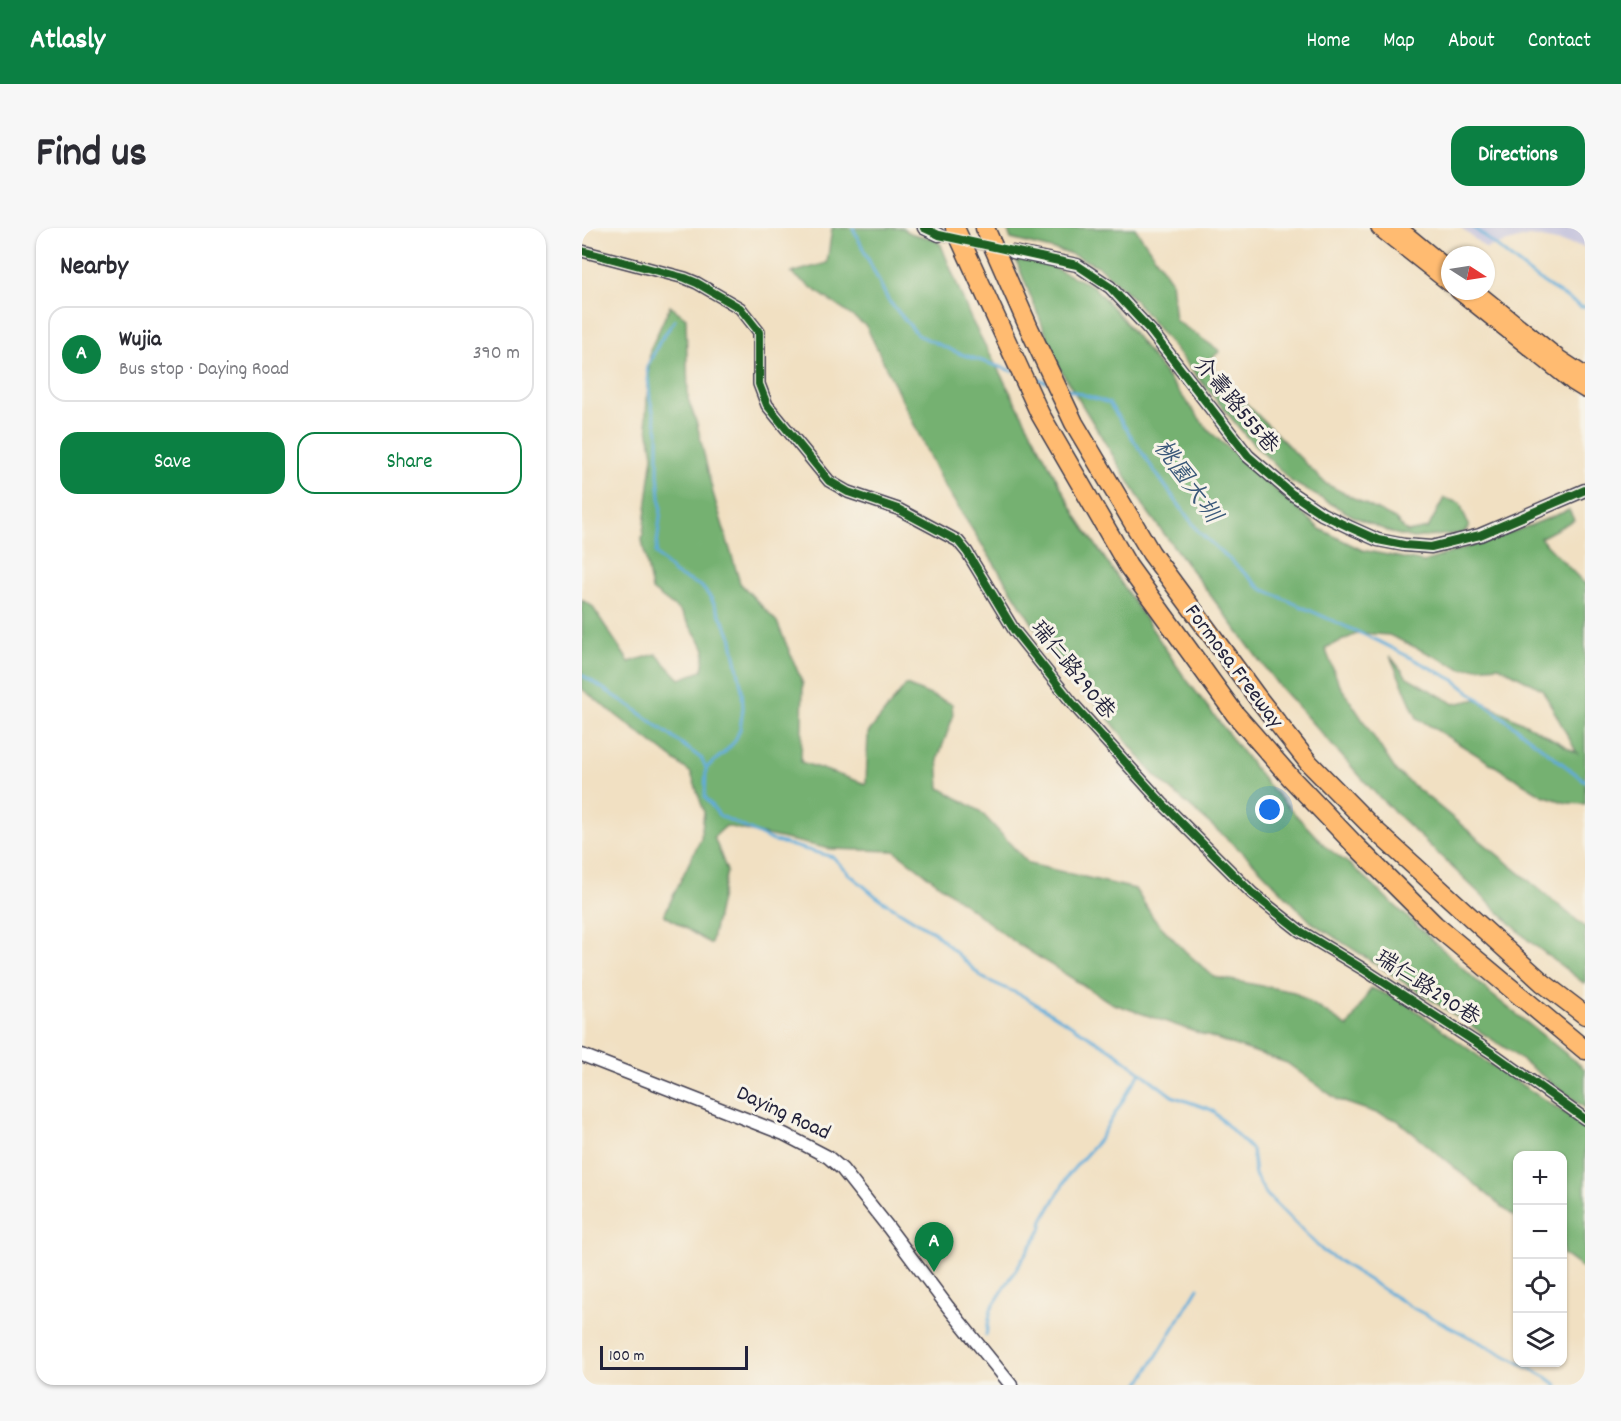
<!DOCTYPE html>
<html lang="en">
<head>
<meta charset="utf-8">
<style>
	body { margin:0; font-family:Dekko,"LXGW WenKai TC",sans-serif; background:#f7f7f7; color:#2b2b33 }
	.controls { position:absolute; right:18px; bottom:18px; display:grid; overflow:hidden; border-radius:12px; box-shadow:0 2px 4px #0004 }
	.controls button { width:54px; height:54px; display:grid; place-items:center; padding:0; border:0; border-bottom:2px solid #e1e1e2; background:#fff; color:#2b2b33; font:30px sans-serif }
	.compass { position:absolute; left:859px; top:18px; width:54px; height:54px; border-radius:50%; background:#fff; box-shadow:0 2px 4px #0004; rotate:102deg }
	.scale { position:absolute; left:18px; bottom:15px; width:148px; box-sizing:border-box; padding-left:6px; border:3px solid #22223b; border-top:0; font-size:16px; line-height:21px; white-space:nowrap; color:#22223b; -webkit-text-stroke:4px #f7f3e8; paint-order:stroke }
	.you { position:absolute; left:688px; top:582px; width:21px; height:21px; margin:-15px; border:4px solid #fff; border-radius:50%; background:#1a73e8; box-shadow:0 0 0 9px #1a73e833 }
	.badge { display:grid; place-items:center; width:39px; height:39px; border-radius:50%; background:#0b8043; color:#fff; font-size:20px; font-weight:700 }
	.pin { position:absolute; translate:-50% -50px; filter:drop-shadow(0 2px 3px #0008) }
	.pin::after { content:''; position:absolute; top:32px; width:21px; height:18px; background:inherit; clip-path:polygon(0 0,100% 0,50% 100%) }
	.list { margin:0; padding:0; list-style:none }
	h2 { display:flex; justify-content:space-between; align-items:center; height:78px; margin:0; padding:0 24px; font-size:26px }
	h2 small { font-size:20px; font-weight:400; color:#7c7c81 }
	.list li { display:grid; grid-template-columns:39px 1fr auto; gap:18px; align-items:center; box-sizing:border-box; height:96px; margin:0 12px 12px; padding:0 12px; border:2px solid #e1e1e2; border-radius:18px }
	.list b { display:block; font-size:22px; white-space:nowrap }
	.list p { margin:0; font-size:20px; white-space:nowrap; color:#7c7c81 }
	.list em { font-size:20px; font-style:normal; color:#7c7c81 }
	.actions { display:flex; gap:12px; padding:18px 24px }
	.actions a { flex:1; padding:14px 0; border:2px solid #0b8043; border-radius:18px; text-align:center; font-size:21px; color:#0b8043 }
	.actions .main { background:#0b8043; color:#fff }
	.icon { flex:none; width:33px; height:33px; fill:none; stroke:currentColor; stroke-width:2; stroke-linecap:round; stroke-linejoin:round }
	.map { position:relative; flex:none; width:1003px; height:1157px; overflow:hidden; border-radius:18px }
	header { display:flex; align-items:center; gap:36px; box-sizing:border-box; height:84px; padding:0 30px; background:#0b8043; color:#fff }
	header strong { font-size:28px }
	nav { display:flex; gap:33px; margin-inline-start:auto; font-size:21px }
	.intro { display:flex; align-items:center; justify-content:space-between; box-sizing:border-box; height:144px; padding:0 36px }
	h1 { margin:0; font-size:42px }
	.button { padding:15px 27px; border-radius:18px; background:#0b8043; color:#fff; font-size:21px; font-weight:700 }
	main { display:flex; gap:36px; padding:0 36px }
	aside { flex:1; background:#fff; border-radius:18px; box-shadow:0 2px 4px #0004 }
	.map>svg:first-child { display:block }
</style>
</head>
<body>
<header>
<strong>Atlasly</strong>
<nav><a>Home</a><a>Map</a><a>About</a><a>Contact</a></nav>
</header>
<div class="intro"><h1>Find us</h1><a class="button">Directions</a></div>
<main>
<aside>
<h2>Nearby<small></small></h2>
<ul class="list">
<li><span class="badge">A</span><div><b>Wujia</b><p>Bus stop · Daying Road</p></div><em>390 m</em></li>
</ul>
<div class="actions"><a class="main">Save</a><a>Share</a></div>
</aside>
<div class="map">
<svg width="1003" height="1157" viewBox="0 0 1003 1157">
	<rect width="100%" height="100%" fill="#f7f3e8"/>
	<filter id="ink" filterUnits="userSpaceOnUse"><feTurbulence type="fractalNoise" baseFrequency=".0167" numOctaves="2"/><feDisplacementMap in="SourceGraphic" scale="12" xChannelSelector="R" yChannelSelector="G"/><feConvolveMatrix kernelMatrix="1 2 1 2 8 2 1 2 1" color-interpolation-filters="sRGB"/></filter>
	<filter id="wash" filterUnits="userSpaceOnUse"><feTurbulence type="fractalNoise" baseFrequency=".008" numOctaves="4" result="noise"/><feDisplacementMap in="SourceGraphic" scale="24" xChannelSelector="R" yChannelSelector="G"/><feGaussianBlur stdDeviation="1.35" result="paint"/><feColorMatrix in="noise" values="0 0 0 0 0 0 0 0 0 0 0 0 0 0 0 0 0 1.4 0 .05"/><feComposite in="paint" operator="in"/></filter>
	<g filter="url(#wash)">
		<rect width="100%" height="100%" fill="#f1e0c2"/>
		<path fill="#c2c1dc" d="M 879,0 L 1003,0 L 1003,19 L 955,9 L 947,8 L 904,20 Z"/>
		<path fill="#75b171" stroke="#4c6a56" stroke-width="1.5" d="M 250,0 L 321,0 C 331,11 349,5 359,17 L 389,91 L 495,289 L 601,447 L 685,556 L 744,619 L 771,639 L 909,766 L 1003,841 L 1003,880 L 925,821 L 729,694 L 668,631 L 571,546 L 452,398 L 360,254 L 284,98 L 209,45 L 245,35 Z
			M 425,0 L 553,0 L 589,52 L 593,92 L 638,123 L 626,133 L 637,148 L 744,256 L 813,291 L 825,304 L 846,300 L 862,270 L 878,275 L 887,299 L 881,305 L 831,310 L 810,305 L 771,288 L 710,254 L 663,207 L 552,71 L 516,38 L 489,26 L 429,11 Z
			M 434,32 L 459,34 L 511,58 L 540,90 L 627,203 L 738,301 L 780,322 L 842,334 L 947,298 L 987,282 L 992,292 L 958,310 L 1003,356 L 1003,576 L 985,575 L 960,567 L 835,490 L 808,428 L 825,449 L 872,476 L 895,471 L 955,502 L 995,525 L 960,461 L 917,438 L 880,441 L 807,407 L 777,405 L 743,420 L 757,456 L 814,543 L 1003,699 L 1003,756 L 946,712 L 795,567 L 696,457 L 565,283 L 478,141 Z
			M 88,78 L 104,90 L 106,171 L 115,196 L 131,265 L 158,355 L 195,394 L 221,456 L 219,534 L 284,556 L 286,505 L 324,457 L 370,476 L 371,489 L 356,530 L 358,560 L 398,583 L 447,636 L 553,661 L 572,691 L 604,724 L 632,749 L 712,764 L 766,799 L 789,760 L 821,773 L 906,835 L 1003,898 L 1003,1042 L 981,1026 L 981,928 L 936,928 L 935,991 L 815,892 L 756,872 L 705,835 L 529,775 L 431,713 L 313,623 L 248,621 L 144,598 L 132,609 L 145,643 L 129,716 L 82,687 L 119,610 L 122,584 L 109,545 L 0,461 L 0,372 L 10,378 L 47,434 L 74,426 L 98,451 L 120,443 L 123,421 L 99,384 L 70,362 L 60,312 L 71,227 L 64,189 L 68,122 Z"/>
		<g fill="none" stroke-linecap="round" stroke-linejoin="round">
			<path stroke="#61acd9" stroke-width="3" d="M 271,0 L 306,72 L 336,107 L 376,125 L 430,143
				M 892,0 L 950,47 L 999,79 L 1003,79
				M 93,92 L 78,113 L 65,139 L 68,171 L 76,204 L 76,247 L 79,280 L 74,326 L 93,346 L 119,358 L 129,370 L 149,408 L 160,462 L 161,480 L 158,501 L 153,513 L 142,525 L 124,540
				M 450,149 L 464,154
				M 484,161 L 527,175 L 573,244 L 616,303 L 680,361 L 796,413 L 872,452 L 1003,553
				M 0,447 L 50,479 L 120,531 L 124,540 L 123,569 L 137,587 L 189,612 L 251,629 L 266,645 L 296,670 L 353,705 L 401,750 L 441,768 L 531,823 L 590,868 L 630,882 L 670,922 L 673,947 L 684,966 L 741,1023 L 829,1079 L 936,1134
				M 404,1107 L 409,1081 L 459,1002 L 461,992 L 487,946 L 517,912 L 558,844
				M 936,1134 L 964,1149 L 975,1157
				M 557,1157 L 616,1060"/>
		</g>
	</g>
	<g filter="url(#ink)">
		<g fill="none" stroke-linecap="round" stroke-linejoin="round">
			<path stroke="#c8baa7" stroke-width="12" stroke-dasharray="12 6" stroke-linecap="butt" d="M 357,7 L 431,24"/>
			<defs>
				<path id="minor" d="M 0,23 L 103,50 L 115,55 L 158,80 L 177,104 L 177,156 L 185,177 L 247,253 L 266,264 L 316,281 L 376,313 L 385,324 L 432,402 L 491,476 L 580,575 L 670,665 L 718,703 L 781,741 L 913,827 L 1003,891"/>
				<path id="tertiary" d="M 342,0 L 357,7
					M 431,24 L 495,37 L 528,59 L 568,102 L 666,228 L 709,265 L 740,286 L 767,299 L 796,312 L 822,317 L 849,319 L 898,307 L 1003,262
					M 0,827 L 202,906 L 246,929 L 260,941 L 306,999 L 366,1079 L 429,1157"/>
				<path id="primary" d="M 797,0 L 868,56
					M 817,0 L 868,42
					M 876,63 L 990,154 L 1003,162
					M 894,63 L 977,130 L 1003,147"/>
				<path id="motorway" d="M 373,0 L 458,186 L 546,338 L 653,486 L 709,550 L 773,617 L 853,697 L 1003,822
					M 403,0 L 447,100 L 492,195 L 569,325 L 675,469 L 727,535 L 795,604 L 961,755 L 1003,787"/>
			</defs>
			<use href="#minor" stroke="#413e4f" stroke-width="14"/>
			<use href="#tertiary" stroke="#413e4f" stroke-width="15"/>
			<use href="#primary" stroke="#413e4f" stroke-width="18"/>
			<use href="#motorway" stroke="#413e4f" stroke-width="21"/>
			<use href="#minor" stroke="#fff" stroke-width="10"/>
			<use href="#tertiary" stroke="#fff" stroke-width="12"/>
			<use href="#primary" stroke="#ffbb71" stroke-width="15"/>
			<use href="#motorway" stroke="#ffbb71" stroke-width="18"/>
			<defs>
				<path id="cycleway" d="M 342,0 L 357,7 L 495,37 L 528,59 L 568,102 L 666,228 L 709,265 L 740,286 L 767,299 L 796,312 L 822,317 L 849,319 L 898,307 L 1003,262
					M 0,23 L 103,50 L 115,55 L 158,80 L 177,104 L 177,156 L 185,177 L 247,253 L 266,264 L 316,281 L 376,313 L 385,324 L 432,402 L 491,476 L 580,575 L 670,665 L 718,703 L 781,741 L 913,827 L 1003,891"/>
			</defs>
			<use href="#cycleway" stroke="#f7f3e8" stroke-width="11"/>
			<use href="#cycleway" stroke="#1b5e20" stroke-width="8"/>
		</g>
	</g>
	<g text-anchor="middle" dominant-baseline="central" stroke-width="6" stroke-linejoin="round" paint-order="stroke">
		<g font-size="22" fill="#22223b" stroke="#f7f3e8">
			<text transform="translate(653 178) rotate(50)">介壽路555巷</text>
			<text transform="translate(651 439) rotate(53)">Formosa Freeway</text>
			<text transform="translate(490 443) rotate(51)">瑞仁路290巷</text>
			<text transform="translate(845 761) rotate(33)">瑞仁路290巷</text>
			<text transform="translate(201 886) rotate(25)">Daying Road</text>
		</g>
		<g font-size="24" font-style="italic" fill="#3b597a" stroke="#f7f3e8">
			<text transform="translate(604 254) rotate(54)">桃園大圳</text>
		</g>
	</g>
</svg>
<div class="controls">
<button>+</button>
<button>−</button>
<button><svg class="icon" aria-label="locate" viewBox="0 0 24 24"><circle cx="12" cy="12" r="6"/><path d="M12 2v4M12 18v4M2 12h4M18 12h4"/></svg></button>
<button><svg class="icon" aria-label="layers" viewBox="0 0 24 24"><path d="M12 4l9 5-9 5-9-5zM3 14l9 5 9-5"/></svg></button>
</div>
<svg class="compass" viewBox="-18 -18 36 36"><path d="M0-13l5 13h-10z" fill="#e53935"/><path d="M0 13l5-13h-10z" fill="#7c7c81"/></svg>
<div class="scale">100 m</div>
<div class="you"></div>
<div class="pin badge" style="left:352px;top:1044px">A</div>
</div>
</main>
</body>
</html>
